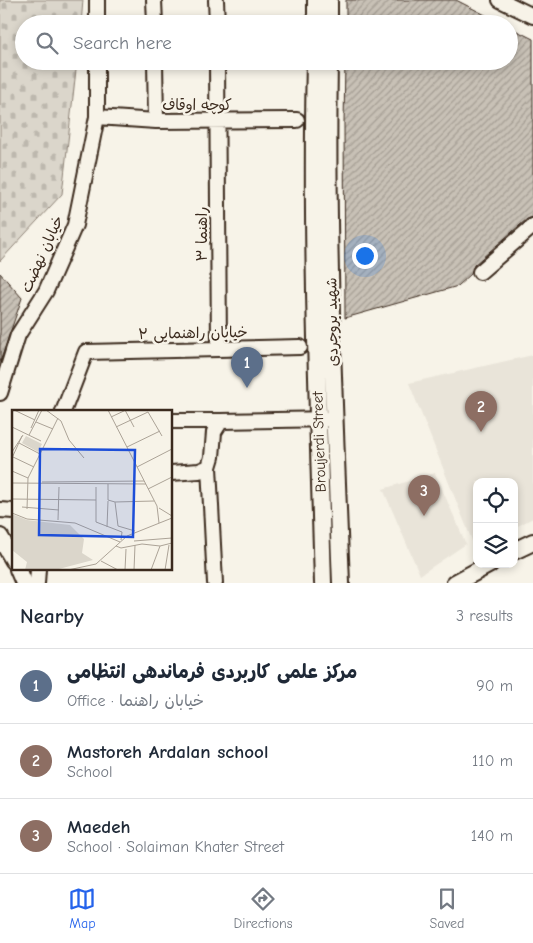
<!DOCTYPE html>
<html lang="en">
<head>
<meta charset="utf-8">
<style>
	body { margin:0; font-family:"Comic Neue","Playpen Sans Arabic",sans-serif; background:#f6f6f7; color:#1f2937 }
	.controls { position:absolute; right:15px; bottom:15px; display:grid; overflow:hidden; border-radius:10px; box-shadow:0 2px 8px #0003 }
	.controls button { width:45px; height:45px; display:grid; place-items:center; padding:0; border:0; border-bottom:1px solid #e0e1e3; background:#fff; color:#1f2937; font:25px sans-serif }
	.you { position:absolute; left:364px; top:255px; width:18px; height:18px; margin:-12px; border:4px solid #fff; border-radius:50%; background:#1a73e8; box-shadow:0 0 0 8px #1a73e833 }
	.badge { display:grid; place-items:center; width:32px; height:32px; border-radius:50%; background:#2563eb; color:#fff; font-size:16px; font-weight:700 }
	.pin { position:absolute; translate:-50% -41px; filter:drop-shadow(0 1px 2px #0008) }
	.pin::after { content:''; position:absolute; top:26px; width:18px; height:15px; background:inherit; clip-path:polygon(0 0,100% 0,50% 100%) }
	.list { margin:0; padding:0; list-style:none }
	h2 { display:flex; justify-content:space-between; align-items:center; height:65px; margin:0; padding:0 20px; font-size:21px }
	h2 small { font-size:16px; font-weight:400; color:#747a83 }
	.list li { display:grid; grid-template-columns:32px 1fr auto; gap:15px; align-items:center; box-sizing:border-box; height:75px; padding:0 20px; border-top:1px solid #e0e1e3 }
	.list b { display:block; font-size:19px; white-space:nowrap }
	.list p { margin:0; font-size:16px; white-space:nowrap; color:#747a83 }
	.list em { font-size:16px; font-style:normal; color:#747a83 }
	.icon { flex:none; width:28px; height:28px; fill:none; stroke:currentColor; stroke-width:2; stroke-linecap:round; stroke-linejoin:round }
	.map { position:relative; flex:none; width:533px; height:583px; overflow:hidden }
	.search { position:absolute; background:#fff; box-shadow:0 2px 8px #0003; left:15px; right:15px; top:15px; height:55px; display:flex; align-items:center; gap:12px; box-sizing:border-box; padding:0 18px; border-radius:28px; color:#747a83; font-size:19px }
	.sheet { height:290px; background:#fff }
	nav { display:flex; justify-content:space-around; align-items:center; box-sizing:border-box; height:70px; border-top:1px solid #e0e1e3; background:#fff; font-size:14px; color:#747a83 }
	nav a { display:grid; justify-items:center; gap:2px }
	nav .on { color:#2563eb }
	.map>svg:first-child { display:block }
</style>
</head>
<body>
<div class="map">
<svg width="533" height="583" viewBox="0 0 533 583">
	<defs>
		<pattern id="cemetery-stones" width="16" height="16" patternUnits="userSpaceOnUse" patternTransform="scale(1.25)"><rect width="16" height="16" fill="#dbd6cb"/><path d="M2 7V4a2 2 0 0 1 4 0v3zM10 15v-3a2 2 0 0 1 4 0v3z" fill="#bdb8ae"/></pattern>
		<pattern id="building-hatch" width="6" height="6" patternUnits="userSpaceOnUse" patternTransform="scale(1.25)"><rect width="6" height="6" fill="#c8c1b6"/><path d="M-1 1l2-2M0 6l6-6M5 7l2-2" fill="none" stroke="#a49d93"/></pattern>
	</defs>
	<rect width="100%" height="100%" fill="#f7f3e8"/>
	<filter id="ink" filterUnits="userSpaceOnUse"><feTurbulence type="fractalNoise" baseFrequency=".02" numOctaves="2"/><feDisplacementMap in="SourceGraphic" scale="10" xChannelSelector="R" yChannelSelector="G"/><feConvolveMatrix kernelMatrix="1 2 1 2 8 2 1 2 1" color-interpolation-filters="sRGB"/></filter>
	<g filter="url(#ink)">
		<path fill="#e9e4d9" d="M 533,355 L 533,518 L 514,528 L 514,482 L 477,482 L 477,547 L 475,548 L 409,383 Z
			M 435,473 L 466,544 L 420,575 L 383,489 Z"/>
		<path fill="url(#cemetery-stones)" stroke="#8b8074" d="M 0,0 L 83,0 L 81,24 L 24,24 L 24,61 L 77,61 L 62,194 L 0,261 Z"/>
		<path fill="url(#building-hatch)" stroke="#3b2a1e" d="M 346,0 L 456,0 L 503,24 L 346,24 Z
			M 509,27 L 533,39 L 533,217 L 527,219 L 474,265 L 471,274 L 458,286 L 345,318 L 344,124 L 345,61 L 509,61 Z
			M 0,273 L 22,298 L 0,362 Z"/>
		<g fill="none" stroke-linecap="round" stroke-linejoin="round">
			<defs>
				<path id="minor" d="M 154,0 L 155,24
					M 216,0 L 217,24
					M 500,0 L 533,16
					M 97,24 L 97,0
					M 155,61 L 156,121
					M 217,61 L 219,348
					M 97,117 L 156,121 L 297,120
					M 480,272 L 533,226
					M 0,393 L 18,335 L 46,291 L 75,225 L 97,117 L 97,61
					M 63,412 L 86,352 L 300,347
					M 171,421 L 221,421
					M 209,467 L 215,583
					M 171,473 L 199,471 L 209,467 L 212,457 L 214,432 L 221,421 L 334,419
					M 0,510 L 14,511
					M 37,583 L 38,569"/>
				<path id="tertiary" d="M 316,24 L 316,0
					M 329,24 L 329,0
					M 315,61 C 311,235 318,409 323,583
					M 329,61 C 326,235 334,409 341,583
					M 0,537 L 14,561
					M 514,551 L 533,542
					M 18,569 L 24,583
					M 455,583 L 490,564"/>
			</defs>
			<use href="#minor" stroke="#3b2a1e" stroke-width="18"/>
			<use href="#tertiary" stroke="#3b2a1e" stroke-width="20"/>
			<use href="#minor" stroke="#f7f3e8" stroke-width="14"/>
			<use href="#tertiary" stroke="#f7f3e8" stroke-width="16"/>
		</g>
	</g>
	<g text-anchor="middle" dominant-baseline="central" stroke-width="5" stroke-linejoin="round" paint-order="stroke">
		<g font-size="15" fill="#3b2a1e" stroke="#f7f3e8">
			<text x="197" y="105">کوچه اوقاف</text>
			<text transform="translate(202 234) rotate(-90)">راهنما ۳</text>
			<text transform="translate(42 254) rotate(-66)">خیابان نهضت</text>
			<text transform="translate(332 322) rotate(-91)">شهید بروجردی</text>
			<text transform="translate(193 333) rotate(-1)">خیابان راهنمایی ۲</text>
			<text transform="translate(319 442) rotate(-92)">Broujerdi Street</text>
		</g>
	</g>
	<g transform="translate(12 410)">
		<rect width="160" height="160" fill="#f7f3e8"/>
		<path d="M 0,104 L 15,110 L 58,115 L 72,129 L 70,143 L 81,150 L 43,160 L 13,160 L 15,152 L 0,140 Z" fill="#dbd6cb"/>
		<path d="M 14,26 L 30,34 L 26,42 L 10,33 Z" fill="#dbd6cb"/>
		<path fill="none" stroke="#aca397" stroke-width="1" d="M 2,0 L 23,10M 34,0 L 49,11 L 57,30 L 72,48M 96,0 L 145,96 L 147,113M 113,0 L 122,17M 99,7 L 114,0M 24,12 L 41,19M 0,17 L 29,31M 104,17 L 136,2 L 150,26M 19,18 L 27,0M 17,25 L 30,0M 7,33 L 28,44M 115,37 L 148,21M 0,42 L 11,25M 1,47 L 22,57M 0,48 L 10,26M 125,57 L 160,39M 0,61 L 16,68M 30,72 L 132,71M 0,73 L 134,74M 96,74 L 96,90 L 103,92 L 106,116 L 123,121M 84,77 L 84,112 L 110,122 L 109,130M 136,79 L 160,67M 0,89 L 84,90M 103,92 L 142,91M 10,97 L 47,100M 147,98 L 160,106M 15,99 L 16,68 L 46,8M 0,103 L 15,109 L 63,113 L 108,132M 46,110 L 47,77M 95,117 L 96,91M 122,131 L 160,128M 104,136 L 109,138 L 130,134 L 148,136 L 160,133M 89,151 L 106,160M 56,160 L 84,154 L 115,126 L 160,108M 113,160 L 114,139M 122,160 L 123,135M 139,160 L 148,136M 153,160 L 157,135"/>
		<path fill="#1d4ed8" fill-opacity="0.15" stroke="#1d4ed8" stroke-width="2.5" d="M 28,39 L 123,40 L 121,127 L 27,125 Z"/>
		<rect width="160" height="160" fill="none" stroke="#3b2a1e" stroke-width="2.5"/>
	</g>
</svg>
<div class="controls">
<button><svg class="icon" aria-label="locate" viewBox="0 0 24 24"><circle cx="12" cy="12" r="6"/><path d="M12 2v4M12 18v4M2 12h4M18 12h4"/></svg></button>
<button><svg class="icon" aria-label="layers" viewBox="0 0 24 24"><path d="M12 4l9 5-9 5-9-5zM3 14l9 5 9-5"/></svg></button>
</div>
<div class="you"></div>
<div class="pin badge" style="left:247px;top:388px;background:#5c6f8a">1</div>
<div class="pin badge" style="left:481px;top:432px;background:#8d6e63">2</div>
<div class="pin badge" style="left:424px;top:516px;background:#8d6e63">3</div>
<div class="search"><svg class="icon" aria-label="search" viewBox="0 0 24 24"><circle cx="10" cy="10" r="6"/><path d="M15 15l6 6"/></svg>Search here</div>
</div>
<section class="sheet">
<h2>Nearby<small>3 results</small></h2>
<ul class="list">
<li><span class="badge" style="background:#5c6f8a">1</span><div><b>مرکز علمی کاربردی فرماندهی انتظامی</b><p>Office · خیابان راهنما</p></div><em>90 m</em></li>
<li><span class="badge" style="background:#8d6e63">2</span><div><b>Mastoreh Ardalan school</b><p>School</p></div><em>110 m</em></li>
<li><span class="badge" style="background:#8d6e63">3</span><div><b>Maedeh</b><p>School · Solaiman Khater Street</p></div><em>140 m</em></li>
</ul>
</section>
<nav>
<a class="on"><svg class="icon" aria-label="map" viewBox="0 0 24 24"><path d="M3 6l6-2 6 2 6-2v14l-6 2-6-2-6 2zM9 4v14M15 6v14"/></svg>Map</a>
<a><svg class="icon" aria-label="directions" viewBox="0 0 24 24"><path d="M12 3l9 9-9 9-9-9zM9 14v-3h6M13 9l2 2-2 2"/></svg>Directions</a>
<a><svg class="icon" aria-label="saved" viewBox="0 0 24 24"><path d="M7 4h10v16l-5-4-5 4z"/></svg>Saved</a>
</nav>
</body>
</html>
